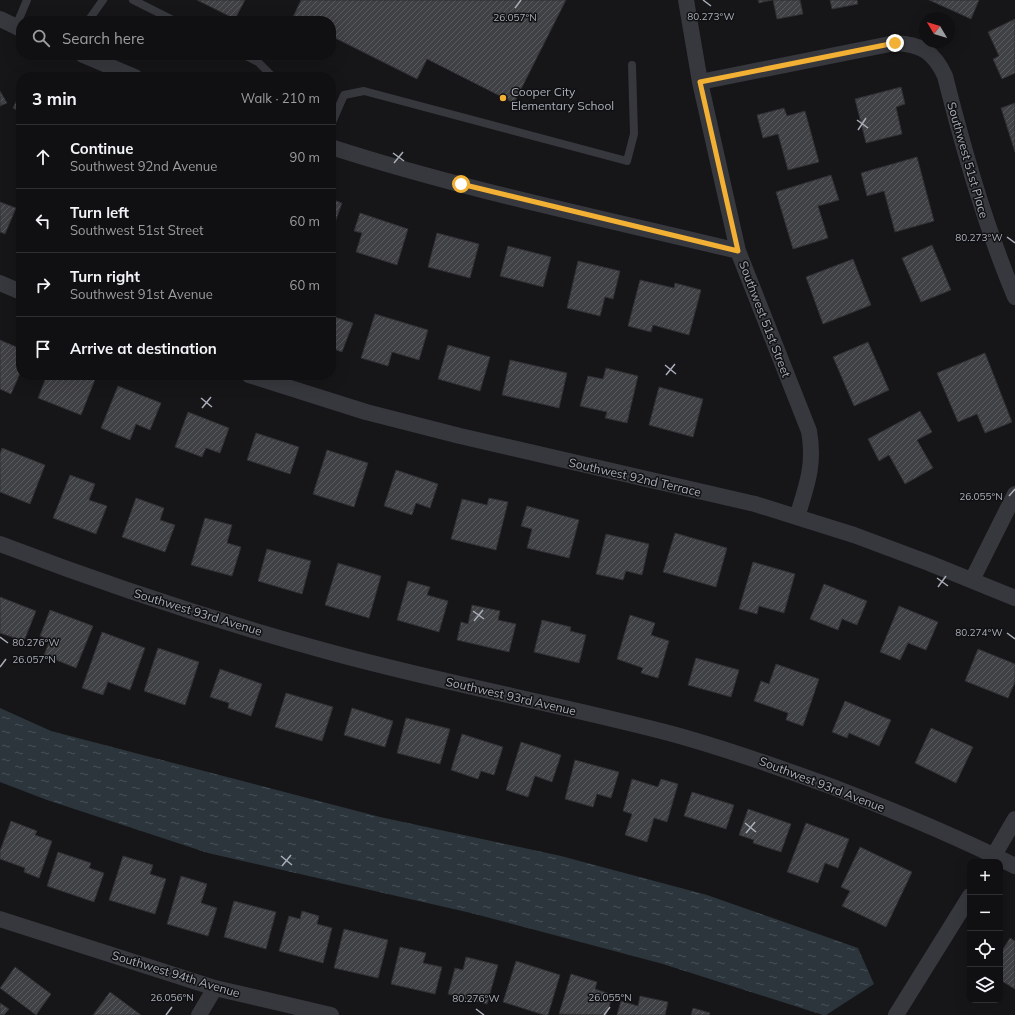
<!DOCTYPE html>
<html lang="en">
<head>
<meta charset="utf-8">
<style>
	body { margin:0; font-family:Mulish,sans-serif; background:#19191b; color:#f1f3f6 }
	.controls { position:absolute; right:12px; bottom:12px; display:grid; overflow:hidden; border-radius:8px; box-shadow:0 4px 16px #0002 }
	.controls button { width:36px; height:36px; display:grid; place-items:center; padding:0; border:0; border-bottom:1px solid #303032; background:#101012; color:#f1f3f6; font:20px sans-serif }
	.compass { position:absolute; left:919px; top:12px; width:36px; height:36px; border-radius:50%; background:#101012; box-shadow:0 4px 16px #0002; rotate:308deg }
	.stop { position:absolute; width:12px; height:12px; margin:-9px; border:3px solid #f2b134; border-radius:50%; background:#fff }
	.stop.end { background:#f2b134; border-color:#fff; box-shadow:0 1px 4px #0008 }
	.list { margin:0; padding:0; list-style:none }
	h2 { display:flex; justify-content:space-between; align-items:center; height:52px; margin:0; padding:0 16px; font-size:17px }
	h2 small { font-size:13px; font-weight:400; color:#9c9d9f }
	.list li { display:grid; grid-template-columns:26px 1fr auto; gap:12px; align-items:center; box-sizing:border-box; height:64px; padding:0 16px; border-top:1px solid #303032 }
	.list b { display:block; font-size:15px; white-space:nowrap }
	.list p { margin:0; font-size:13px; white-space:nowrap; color:#9c9d9f }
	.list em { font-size:13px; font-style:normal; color:#9c9d9f }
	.icon { flex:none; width:22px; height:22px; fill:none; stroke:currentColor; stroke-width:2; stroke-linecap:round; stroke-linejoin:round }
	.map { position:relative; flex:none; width:1015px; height:1015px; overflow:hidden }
	.search { position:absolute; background:#101012; box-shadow:0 4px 16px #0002; left:16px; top:16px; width:320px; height:44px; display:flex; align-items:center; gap:10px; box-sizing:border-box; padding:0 14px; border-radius:16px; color:#9c9d9f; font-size:15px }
	.panel { position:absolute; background:#101012; box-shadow:0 4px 16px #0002; left:16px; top:72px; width:320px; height:308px; border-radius:16px }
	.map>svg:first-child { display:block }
</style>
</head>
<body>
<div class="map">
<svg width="1015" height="1015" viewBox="0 0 1015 1015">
	<defs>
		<pattern id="water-ripples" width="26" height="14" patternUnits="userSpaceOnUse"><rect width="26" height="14" fill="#2c353c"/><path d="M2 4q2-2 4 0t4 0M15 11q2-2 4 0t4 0" fill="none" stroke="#485056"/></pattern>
		<pattern id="building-hatch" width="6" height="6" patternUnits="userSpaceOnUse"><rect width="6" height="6" fill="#404145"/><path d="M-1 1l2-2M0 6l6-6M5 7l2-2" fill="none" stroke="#595a5e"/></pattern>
	</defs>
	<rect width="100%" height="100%" fill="#161618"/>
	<path fill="url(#water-ripples)" d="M 0,708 L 51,731 L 380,817 L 561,856 L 707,895 L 858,948 L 874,984 L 826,1015 L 823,1015 L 663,964 L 471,913 L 208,853 L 47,800 L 0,782 Z"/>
	<path fill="url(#building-hatch)" stroke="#303034" d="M 197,0 L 245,0 L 235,19 Z
		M 301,0 L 566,0 L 514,103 L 427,59 L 417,79 L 331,36 L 331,21 L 300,21 L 293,17 Z
		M 758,0 L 772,0 L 759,3 Z
		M 773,0 L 800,0 L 803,14 L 777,19 Z
		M 830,0 L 857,0 L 858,4 L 832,9 Z
		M 929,0 L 979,0 L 971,19 Z
		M 1015,19 L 1015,73 L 1002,79 L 993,59 L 999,56 L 988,32 Z
		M 901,87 L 905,104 L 896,107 L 902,134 L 866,143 L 855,99 Z
		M 0,91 L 7,103 L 0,106 Z
		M 21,92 L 21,112 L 13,108 Z
		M 1015,103 L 1015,152 L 1001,108 Z
		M 784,108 L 787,116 L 805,111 L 819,162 L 788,170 L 778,134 L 763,138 L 757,115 Z
		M 917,157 L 934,221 L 895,232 L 884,191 L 867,196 L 861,173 Z
		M 831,175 L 839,200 L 818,206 L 828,238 L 793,249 L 776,192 Z
		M 331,199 L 342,203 L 333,228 L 331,228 Z
		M 0,202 L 16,208 L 5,234 L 0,232 Z
		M 360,213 L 408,229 L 397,265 L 356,252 L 362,233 L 354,231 Z
		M 437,233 L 479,244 L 470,278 L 428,267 Z
		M 932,245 L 951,290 L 921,302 L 902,258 Z
		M 508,246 L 551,257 L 543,287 L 500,276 Z
		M 853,259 L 871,305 L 823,324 L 806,277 Z
		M 578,261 L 620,271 L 613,299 L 605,297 L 600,316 L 567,308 Z
		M 640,280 L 674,288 L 675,283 L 701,290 L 689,335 L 653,325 L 651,332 L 628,326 Z
		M 331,313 L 336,315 L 335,317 L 353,323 L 342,352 L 331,348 Z
		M 375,314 L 428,330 L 419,360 L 392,352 L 388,366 L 361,358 Z
		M 0,340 L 21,349 L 21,371 L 11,394 L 0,389 Z
		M 868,342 L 889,390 L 854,406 L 833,357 Z
		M 448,345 L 490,357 L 480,391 L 438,379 Z
		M 985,353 L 1012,422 L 985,433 L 977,414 L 958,422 L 937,373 Z
		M 510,360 L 567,373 L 559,408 L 502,395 Z
		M 606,368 L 638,376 L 627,423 L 605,418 L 607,412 L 580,406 L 588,376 L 603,379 Z
		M 47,375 L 91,375 L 96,377 L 81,415 L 38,398 Z
		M 118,386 L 161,403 L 150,430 L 136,424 L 130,440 L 101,428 Z
		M 659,387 L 703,399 L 693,437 L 649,425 Z
		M 920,411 L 932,432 L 917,440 L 933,468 L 905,484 L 889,455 L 879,461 L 868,439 Z
		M 188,412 L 229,428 L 220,453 L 206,448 L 202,457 L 175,447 Z
		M 256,433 L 299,447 L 290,474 L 247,460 Z
		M 2,448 L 45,465 L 30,504 L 0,492 L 0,454 Z
		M 327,450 L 368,463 L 354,507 L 313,494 Z
		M 396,470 L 438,484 L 430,508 L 416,503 L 412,515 L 384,506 Z
		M 70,475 L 95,484 L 89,500 L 107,506 L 96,534 L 53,518 Z
		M 136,498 L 164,508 L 160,520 L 175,525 L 165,552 L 122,537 Z
		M 489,498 L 508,502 L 496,550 L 451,539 L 462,499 L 487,505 Z
		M 527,506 L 579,520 L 569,558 L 527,548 L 532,529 L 521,526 Z
		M 205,518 L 232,525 L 227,543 L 241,547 L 232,576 L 191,565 Z
		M 675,533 L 727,548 L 716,587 L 663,572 Z
		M 606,534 L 649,544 L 642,575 L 626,571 L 623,580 L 596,574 Z
		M 267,549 L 311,561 L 302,594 L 258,581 Z
		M 753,562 L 795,574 L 784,613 L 759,606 L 757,614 L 739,609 Z
		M 338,563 L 381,576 L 369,618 L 325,605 Z
		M 408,581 L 430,587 L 427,595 L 448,601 L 439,632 L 397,620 Z
		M 824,584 L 867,601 L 857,625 L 842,619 L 838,630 L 810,619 Z
		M 0,597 L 36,611 L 24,641 L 0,633 Z
		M 472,605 L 500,611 L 498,620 L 516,624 L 509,652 L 457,640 L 461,622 L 468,624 Z
		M 899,606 L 938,622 L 926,650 L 908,643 L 900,660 L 880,652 Z
		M 50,610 L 93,626 L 76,668 L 44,655 L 50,640 L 40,636 Z
		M 630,615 L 655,623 L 651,635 L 669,641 L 658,678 L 641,673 L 643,668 L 617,659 Z
		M 542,620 L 571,627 L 570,631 L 586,635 L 579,663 L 534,652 Z
		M 102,632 L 145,648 L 130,690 L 108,682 L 103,695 L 82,688 Z
		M 158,648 L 199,662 L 185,705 L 144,691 Z
		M 978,649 L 1015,664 L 1015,682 L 1008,698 L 965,681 Z
		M 696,658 L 739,670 L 731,697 L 688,685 Z
		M 776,664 L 819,679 L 803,726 L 786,720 L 788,713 L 754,701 L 761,681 L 769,684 Z
		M 220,669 L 262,684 L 251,716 L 228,708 L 229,703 L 210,697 Z
		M 286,693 L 333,707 L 322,741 L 275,727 Z
		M 845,701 L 891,720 L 879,746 L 849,733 L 847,738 L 832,732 Z
		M 352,708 L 393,721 L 385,747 L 344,735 Z
		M 406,718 L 450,729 L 440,764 L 397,753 Z
		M 931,728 L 973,747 L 956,783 L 915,763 Z
		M 462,734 L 503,747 L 494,775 L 481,771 L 478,779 L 451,770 Z
		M 521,742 L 561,755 L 552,782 L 535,776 L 528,797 L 506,790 Z
		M 575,760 L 619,772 L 611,798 L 597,794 L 593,807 L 565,799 Z
		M 632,779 L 658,787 L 661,779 L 678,784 L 667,822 L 654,818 L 647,842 L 625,835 L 632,814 L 623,811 Z
		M 692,792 L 734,805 L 726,829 L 684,816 Z
		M 748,809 L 791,824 L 781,852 L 753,843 L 754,840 L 739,835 Z
		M 11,821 L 37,831 L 35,835 L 52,841 L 39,878 L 24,872 L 25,868 L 0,859 L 0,851 Z
		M 806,823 L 849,839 L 838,868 L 825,863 L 818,883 L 787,872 Z
		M 860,847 L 912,872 L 886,927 L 842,906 L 850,891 L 841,887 Z
		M 58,852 L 91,863 L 89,868 L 104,873 L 94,902 L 47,886 Z
		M 123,856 L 153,865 L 150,874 L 166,879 L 155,914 L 109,900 Z
		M 181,876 L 207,884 L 201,903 L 217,908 L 208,936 L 167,924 Z
		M 234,901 L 276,912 L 266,949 L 224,937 Z
		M 302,911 L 319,916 L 317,924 L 332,928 L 323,963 L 279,951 L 289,916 L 300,919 Z
		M 344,929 L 388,940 L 378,978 L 334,968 Z
		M 1010,938 L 1015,941 L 1015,989 L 1000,980 L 1000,974 L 1002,970 L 1000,969 L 1000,954 Z
		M 400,947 L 426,953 L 423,963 L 442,967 L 435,994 L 391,984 Z
		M 466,957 L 498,965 L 487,1004 L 448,994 L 455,968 L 463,970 Z
		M 516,961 L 560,975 L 548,1015 L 544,1015 L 503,1002 Z
		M 15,967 L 51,994 L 36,1015 L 0,988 Z
		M 571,974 L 597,982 L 595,989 L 613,995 L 606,1015 L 559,1014 Z
		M 110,992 L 141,1015 L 93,1015 Z
		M 640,996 L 668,1002 L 665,1015 L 617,1015 L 621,1001 L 638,1006 Z
		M 0,1003 L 9,1009 L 4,1015 L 0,1015 Z
		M 693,1008 L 710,1013 L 709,1015 L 691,1015 Z"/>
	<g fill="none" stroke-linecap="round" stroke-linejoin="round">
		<path stroke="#37383d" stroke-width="8" d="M 133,0 L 175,21
			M 88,21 L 103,0
			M 16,26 L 27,0
			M 244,55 L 258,62 L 271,75 L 272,77
			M 331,125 L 344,95 L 364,91 L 627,161 L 634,134 L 632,65"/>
		<path stroke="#37383d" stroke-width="16" d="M 686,0 L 700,82 L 738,251 L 809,431 C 815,464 807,485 797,517
			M 0,19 L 21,29
			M 83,55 L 135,77
			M 700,82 L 895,43 C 921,44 934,52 945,76 C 964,151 985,225 1015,297
			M 331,147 C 464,190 602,218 738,251
			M 0,283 L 21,292
			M 249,375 L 366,412 L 460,436 L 755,504 L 854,535 L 929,563 L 1015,598
			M 0,544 C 107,585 216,621 326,651 C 438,682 553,703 665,732 C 722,747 778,767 833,787 C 895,811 956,836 1015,866
			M 972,580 L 1015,494
			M 990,862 L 1015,819
			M 0,919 L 215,988 L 331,1015
			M 199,1015 L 215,988
			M 896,1015 L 970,896"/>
	</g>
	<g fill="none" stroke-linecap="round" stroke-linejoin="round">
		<path stroke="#f2b134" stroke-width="5" d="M 461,184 L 738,251 L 700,82 L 895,43"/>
	</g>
	<path fill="none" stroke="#a8adb8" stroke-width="1.5" d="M 703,0 L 711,6M 515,8 L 521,0M 857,120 L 868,128M 858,130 L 866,118M 393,153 L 404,161M 394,163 L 403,152M 1007,237 L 1015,243M 665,365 L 676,374M 666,375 L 675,364M 201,398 L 212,407M 202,408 L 211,397M 1009,496 L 1015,489M 937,578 L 948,586M 938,587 L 946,576M 473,611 L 484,619M 474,621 L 483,610M 1007,633 L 1015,639M 0,637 L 8,643M 0,667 L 6,659M 745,823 L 756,832M 746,833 L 755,822M 281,856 L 292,865M 282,866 L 291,855M 476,1009 L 484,1015M 166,1015 L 172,1007M 604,1015 L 610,1007"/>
	<circle fill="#f2b134" stroke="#111113" stroke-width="1.5" cx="503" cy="98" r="4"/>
	<g text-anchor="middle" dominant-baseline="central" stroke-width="3" stroke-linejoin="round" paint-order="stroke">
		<g font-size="12" fill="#a8adb8" stroke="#111113" text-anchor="start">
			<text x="511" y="91">Cooper City<tspan x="511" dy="14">Elementary School</tspan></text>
		</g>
		<g font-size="12" fill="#a8adb8" stroke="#111113">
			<text transform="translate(968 160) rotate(74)">Southwest 51st Place</text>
			<text transform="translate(765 319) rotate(69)">Southwest 51st Street</text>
			<text transform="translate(635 477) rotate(13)">Southwest 92nd Terrace</text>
			<text transform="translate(198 612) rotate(17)">Southwest 93rd Avenue</text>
			<text transform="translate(511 696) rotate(13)">Southwest 93rd Avenue</text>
			<text transform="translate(822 784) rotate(21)">Southwest 93rd Avenue</text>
			<text transform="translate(176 974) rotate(17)">Southwest 94th Avenue</text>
		</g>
	</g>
	<g font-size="10" text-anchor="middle" fill="#a8adb8" stroke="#111113" stroke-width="3" stroke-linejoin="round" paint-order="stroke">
		<text x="711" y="20">80.273°W</text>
		<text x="515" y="21">26.057°N</text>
		<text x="979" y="241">80.273°W</text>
		<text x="981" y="500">26.055°N</text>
		<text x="979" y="636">80.274°W</text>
		<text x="36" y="646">80.276°W</text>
		<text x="34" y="663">26.057°N</text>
		<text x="172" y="1001">26.056°N</text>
		<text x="610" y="1001">26.055°N</text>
		<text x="476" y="1002">80.276°W</text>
	</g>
</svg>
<div class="controls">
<button>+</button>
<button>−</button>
<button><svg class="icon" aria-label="locate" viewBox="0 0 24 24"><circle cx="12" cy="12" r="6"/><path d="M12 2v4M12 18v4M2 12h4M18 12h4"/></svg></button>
<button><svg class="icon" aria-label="layers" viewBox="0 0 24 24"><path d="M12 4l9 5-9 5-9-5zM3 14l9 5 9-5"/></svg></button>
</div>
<svg class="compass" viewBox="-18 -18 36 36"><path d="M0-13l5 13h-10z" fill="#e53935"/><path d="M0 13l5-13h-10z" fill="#9c9d9f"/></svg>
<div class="stop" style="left:461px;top:184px"></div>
<div class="stop end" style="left:895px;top:43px"></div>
<div class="search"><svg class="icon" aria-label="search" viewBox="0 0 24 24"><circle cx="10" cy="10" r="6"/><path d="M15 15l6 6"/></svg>Search here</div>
<section class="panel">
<h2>3 min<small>Walk · 210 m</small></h2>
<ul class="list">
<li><svg class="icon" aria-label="ahead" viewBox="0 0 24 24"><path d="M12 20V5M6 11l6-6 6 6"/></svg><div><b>Continue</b><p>Southwest 92nd Avenue</p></div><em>90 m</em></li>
<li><svg class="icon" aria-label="left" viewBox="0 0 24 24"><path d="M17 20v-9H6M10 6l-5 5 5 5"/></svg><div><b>Turn left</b><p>Southwest 51st Street</p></div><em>60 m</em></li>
<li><svg class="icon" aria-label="right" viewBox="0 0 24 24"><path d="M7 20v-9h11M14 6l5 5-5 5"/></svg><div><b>Turn right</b><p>Southwest 91st Avenue</p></div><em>60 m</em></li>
<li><svg class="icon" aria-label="arrive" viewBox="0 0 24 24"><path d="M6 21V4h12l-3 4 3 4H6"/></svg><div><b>Arrive at destination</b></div></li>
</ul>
</section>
</div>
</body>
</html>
